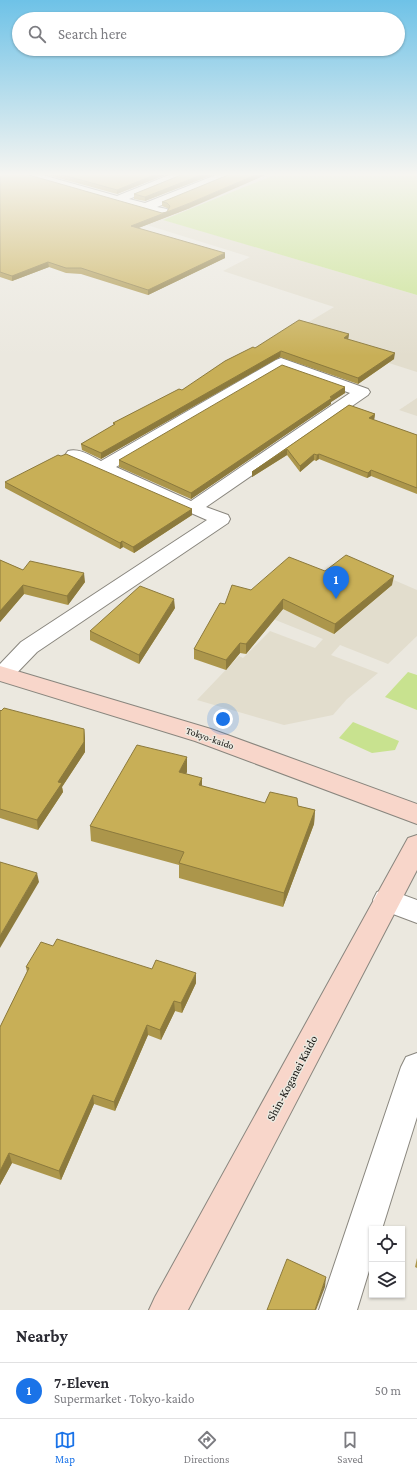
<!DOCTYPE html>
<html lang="en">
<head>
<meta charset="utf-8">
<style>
	body { margin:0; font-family:"Crimson Pro",serif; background:#f2f2f3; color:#2b2b33 }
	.controls { position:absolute; right:12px; bottom:12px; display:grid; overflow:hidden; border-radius:0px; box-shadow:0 1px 3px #0004 }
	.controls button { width:36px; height:36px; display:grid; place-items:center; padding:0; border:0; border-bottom:1px solid #e1e1e2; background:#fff; color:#2b2b33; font:20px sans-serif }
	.you { position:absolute; left:223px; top:719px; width:14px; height:14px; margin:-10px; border:3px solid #fff; border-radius:50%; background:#1a73e8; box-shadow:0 0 0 6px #1a73e833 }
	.badge { display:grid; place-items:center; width:26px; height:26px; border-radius:50%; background:#1a73e8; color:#fff; font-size:13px; font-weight:700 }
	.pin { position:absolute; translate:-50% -33px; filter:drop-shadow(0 1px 2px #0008) }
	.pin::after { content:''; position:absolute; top:21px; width:14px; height:12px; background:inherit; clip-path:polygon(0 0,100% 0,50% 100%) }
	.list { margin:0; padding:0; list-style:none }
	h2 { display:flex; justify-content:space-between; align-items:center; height:52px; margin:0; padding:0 16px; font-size:17px }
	h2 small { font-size:13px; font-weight:400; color:#7c7c81 }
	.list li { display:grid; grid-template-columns:26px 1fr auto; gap:12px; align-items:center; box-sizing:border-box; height:56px; padding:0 16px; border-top:1px solid #e1e1e2 }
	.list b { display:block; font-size:15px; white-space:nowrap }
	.list p { margin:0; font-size:13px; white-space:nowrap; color:#7c7c81 }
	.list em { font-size:13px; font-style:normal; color:#7c7c81 }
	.icon { flex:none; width:22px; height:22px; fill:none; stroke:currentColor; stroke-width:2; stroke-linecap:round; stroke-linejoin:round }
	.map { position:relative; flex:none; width:417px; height:1310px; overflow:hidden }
	.search { position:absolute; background:#fff; box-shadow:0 1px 3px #0004; left:12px; right:12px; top:12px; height:44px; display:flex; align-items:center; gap:10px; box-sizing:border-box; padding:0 14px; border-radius:22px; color:#7c7c81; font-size:15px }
	.sheet { height:108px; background:#fff }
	nav { display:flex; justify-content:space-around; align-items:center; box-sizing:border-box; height:56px; border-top:1px solid #e1e1e2; background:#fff; font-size:11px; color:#7c7c81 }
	nav a { display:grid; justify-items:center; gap:2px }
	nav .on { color:#1a73e8 }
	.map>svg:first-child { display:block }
</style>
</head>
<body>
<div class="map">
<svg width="417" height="1310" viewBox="0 0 417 1310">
	<rect width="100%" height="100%" fill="#ebe8df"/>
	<path fill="#e2ddcd" d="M 272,173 L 279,173 L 164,220 L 417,295 L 417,372 L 292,332 L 334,307 L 223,271 L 250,257 L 147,225 Z
		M 417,398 L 417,416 L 399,410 Z
		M 343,558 L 417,590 L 417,636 L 388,664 L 340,645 L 331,655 L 378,673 L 347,699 L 333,715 L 284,725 L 197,700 L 239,656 L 243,658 L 270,631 L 315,648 L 323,639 L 268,617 Z"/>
	<path fill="#c8e28f" d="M 279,173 L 417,173 L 417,295 L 163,220 Z
		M 408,672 L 417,675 L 417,710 L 385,697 Z
		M 353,722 L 399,741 L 395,750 L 372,753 L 339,738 Z"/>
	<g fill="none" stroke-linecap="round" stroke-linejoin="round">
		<defs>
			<path id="minor" d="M 18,173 L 35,173 L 117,196 L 174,173 L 189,173 L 188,175 L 129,199 L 145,203 L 221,173 L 236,173 L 235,175 L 157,207 L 167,209 L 169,212 L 167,215 L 163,216 L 19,175 Z
				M 281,358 L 368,389 L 370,392 L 368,395 L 206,507 L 228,515 L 230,519 L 228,523 L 37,652 L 11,679 L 0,681 L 0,664 L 21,642 L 207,520 L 68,459 L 65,455 L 68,451 C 80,448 91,456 101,461 L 276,360 ZM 282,369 L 350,393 L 191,501 L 116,467 Z
				M 387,889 L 417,900 L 417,923 L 377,908 L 373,900 L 377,892 Z
				M 417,1053 L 417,1117 L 382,1229 L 372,1229 L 372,1261 L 357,1310 L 319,1310 L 401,1067 L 406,1057 Z"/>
			<path id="secondary" d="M 0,666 L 211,729 L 417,804 L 417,824 L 195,741 L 0,681 Z
				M 417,835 L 417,870 L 188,1310 L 149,1310 L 155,1297 L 408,838 Z"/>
		</defs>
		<use href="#minor" stroke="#89867e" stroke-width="2"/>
		<use href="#secondary" stroke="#89867e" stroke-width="2"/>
		<use href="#minor" fill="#fff" fill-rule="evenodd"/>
		<use href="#secondary" fill="#f8d6ca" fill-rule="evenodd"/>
	</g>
	<path fill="#ac964b" d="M 0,173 L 162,213 L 167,212 L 169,209 L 167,208 L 162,206 L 162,202 L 190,208 L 138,228 L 225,258 L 148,295 L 81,274 L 66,273 L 49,267 L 12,281 L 0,277 Z
		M 40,173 L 170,173 L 117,194 Z
		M 186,173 L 217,173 L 145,201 L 134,199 L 134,194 Z
		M 349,334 L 348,339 L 394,359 L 358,384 L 280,357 L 101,459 L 82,450 L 81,444 L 114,425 L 113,423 L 182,390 L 255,348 Z
		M 345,387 L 345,393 L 331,402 L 331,404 L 191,499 L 119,467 L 119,460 Z
		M 349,405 L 375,414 L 374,420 L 417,435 L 417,494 L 371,476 L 367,478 L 319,459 L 316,461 L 314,460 L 300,472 L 287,455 L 252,477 L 252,472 Z
		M 5,482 L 192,509 L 192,515 L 134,553 L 123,547 L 120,549 L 5,488 Z
		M 0,560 L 23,570 L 85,582 L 68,605 L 24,594 L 0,622 Z
		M 325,571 L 392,585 L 334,634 L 283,609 L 246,654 L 240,653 L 226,670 L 194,659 L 194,649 L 225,604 L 251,590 Z
		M 175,608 L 139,664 L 90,640 L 90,631 Z
		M 0,710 L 1,711 L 84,729 L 85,739 L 85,752 L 62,787 L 63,792 L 38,830 L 0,818 Z
		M 187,772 L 186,774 L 202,778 L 202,786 L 265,803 L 298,806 L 315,810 L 314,824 L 283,907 L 179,878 L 179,865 L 91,841 L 90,826 Z
		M 53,946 L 196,983 L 182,1013 L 175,1011 L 161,1040 L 148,1035 L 115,1111 L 94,1104 L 61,1180 L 12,1163 L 0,1185 L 0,1027 L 27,972 L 26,967 Z
		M 417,1258 L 417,1268 L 415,1267 Z"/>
	<path fill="#8c7a3d" d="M 159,173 L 170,173 L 117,194 L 117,190 Z
		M 206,173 L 217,173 L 145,201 L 145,197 Z
		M 260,173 L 270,173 L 190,208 L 131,231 L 131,226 L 190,203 Z
		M 225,253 L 225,258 L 148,295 L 148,290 Z
		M 48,262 L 49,267 L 12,281 L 12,276 Z
		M 349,334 L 348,340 L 344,338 Z
		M 281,351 L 280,357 L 101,459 L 101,453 Z
		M 395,353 L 394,359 L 358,384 L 358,378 Z
		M 345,387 L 345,393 L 331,402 L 331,404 L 191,499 L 191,493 Z
		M 375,414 L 374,420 L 369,418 Z
		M 287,449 L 287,455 L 252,477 L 252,472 Z
		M 314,454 L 314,460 L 300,472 L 300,466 Z
		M 319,454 L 319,459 L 316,461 L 317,455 Z
		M 371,470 L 371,476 L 367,478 L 368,473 Z
		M 192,509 L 192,515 L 134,553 L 133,547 Z
		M 122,541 L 123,547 L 120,549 L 120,543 Z
		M 84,573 L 85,582 L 68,605 L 67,596 Z
		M 394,576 L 392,585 L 334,634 L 335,624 Z
		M 23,585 L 24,594 L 0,622 L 0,611 Z
		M 174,599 L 175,608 L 139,664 L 139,655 Z
		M 283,599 L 283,609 L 246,654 L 246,644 Z
		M 240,643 L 240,653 L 226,670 L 226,660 Z
		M 84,729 L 85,739 L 85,752 L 62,787 L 63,792 L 38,830 L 37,820 L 58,782 Z
		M 187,757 L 187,772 L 180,786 L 179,772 Z
		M 202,778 L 202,792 L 199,785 Z
		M 315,810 L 314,824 L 283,907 L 284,893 Z
		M 37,873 L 39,882 L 0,948 L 0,936 Z
		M 196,973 L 196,983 L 182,1013 L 181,1003 Z
		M 174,1001 L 175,1011 L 161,1040 L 160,1030 Z
		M 147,1025 L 148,1035 L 115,1111 L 114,1102 Z
		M 93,1095 L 94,1104 L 61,1180 L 59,1171 Z
		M 9,1153 L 12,1163 L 0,1185 L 0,1171 Z
		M 326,1277 L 325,1287 L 316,1310 L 315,1310 Z"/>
	<path fill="#c8af57" stroke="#8c7a3d" d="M 0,173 L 22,173 L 162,213 L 167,212 L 170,206 L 167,203 L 162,202 L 233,173 L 260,173 L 190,203 L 131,226 L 225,253 L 148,290 L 81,268 L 66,268 L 48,262 L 12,276 L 0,272 Z
		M 56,173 L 159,173 L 117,190 Z
		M 186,173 L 206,173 L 145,197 L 134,194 Z
		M 299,320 L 349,334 L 344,338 L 395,353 L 358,378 L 281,351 L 101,453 L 81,444 L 115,424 L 113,423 L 179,389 L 182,390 L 225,361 L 253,347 L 255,348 Z
		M 282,365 L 345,387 L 330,397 L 332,398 L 191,493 L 119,460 Z
		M 349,405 L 375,414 L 369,418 L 417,435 L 417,488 L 371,470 L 368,473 L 319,454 L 317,455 L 314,454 L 300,466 L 287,449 L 252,472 Z
		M 66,454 L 192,509 L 133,547 L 122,541 L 120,543 L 5,482 L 58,455 L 61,456 Z
		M 346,555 L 394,576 L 335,624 L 283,599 L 246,644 L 240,643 L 226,660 L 194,649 L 220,603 L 225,604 L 232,585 L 251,590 L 289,557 L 325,571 Z
		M 0,560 L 23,570 L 30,561 L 84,573 L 67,596 L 23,585 L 0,611 Z
		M 140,586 L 174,599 L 139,655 L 90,631 Z
		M 4,708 L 84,729 L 84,742 L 58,782 L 62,783 L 37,820 L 0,809 L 0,710 L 1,711 Z
		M 137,745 L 187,757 L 179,772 L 202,778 L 199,785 L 265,803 L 270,792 L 297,798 L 298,806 L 315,810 L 284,893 L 179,863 L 184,852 L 90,826 Z
		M 0,862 L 37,873 L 0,936 Z
		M 57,939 L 152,969 L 156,960 L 196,973 L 181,1003 L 174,1001 L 160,1030 L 147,1025 L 114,1102 L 93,1095 L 59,1171 L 9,1153 L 0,1171 L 0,1027 L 29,968 L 26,967 L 41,942 L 53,946 Z
		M 287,1259 L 326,1277 L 315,1310 L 267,1310 Z"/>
	<linearGradient id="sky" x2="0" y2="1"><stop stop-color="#6ec2e7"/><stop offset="0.49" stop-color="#f6f5f1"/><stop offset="1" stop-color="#f6f5f1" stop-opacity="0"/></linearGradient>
	<rect width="417" height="356" fill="url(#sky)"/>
	<g text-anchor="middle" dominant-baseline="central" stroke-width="3" stroke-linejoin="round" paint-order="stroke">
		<g font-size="10" fill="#161512" stroke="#ebe8df">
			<text transform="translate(210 738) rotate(19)">Tokyo-kaido</text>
		</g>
		<g font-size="12" fill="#161512" stroke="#ebe8df">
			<text transform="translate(292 1078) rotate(-62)">Shin-Koganei Kaido</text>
		</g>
	</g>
</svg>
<div class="controls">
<button><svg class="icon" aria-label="locate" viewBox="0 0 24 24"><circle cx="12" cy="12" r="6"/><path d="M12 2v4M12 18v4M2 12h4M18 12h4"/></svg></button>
<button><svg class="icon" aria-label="layers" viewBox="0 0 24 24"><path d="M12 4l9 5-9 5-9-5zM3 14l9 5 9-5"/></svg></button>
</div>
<div class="you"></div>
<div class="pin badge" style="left:336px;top:599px">1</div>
<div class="search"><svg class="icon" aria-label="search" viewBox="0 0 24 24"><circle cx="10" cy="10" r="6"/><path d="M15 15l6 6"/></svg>Search here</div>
</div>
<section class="sheet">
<h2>Nearby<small></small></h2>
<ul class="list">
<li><span class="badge">1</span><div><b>7-Eleven</b><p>Supermarket · Tokyo-kaido</p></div><em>50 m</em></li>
</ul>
</section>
<nav>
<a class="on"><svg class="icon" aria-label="map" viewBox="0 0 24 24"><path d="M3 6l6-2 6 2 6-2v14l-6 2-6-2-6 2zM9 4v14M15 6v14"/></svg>Map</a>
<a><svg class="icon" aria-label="directions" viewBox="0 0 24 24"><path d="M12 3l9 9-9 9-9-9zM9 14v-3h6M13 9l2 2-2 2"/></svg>Directions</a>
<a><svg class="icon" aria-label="saved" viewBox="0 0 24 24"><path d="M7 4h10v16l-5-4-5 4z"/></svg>Saved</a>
</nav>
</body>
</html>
